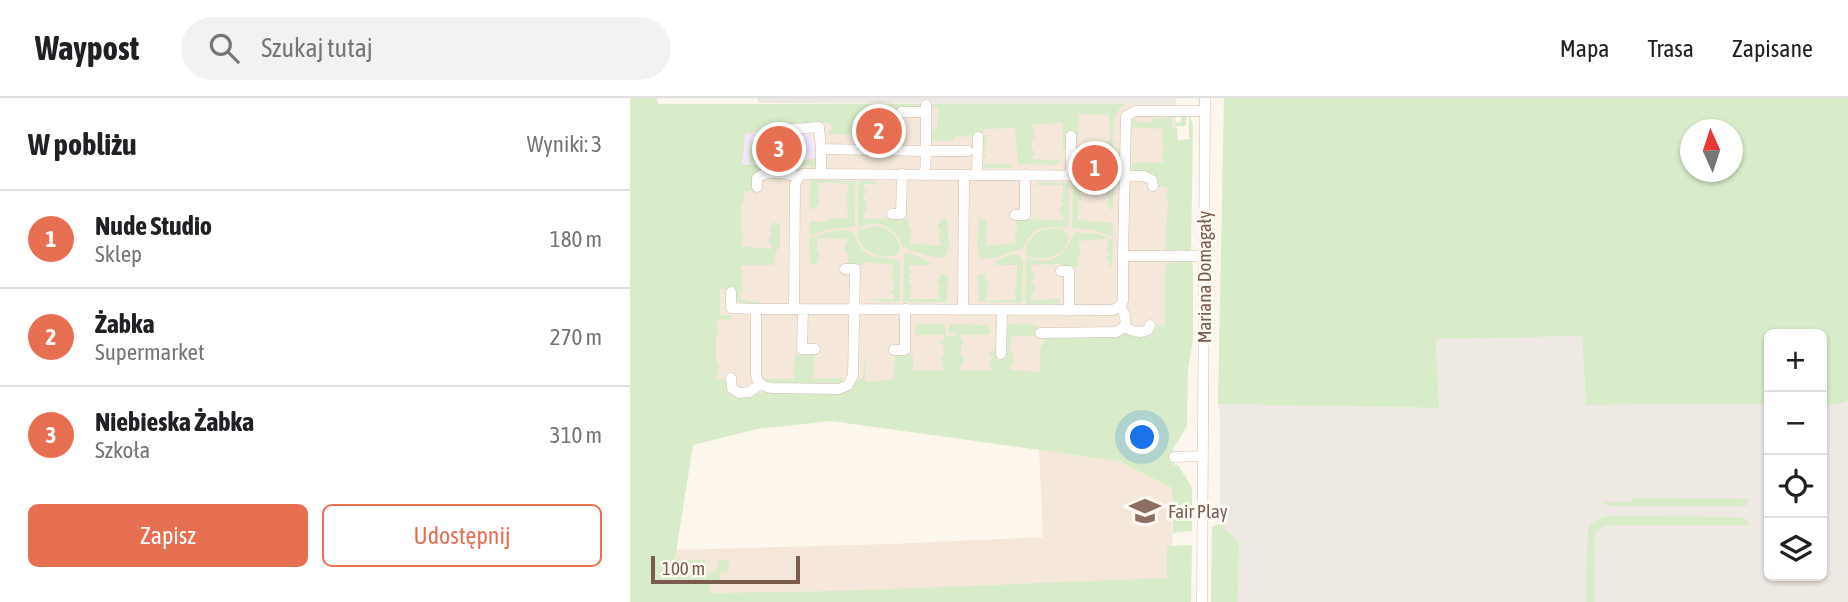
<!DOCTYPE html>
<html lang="pl">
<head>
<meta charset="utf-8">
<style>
	body { margin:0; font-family:"Asap Condensed",sans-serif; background:#f2f2f2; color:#202124 }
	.controls { position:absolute; right:21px; bottom:21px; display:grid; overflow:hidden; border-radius:10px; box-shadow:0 2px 5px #0004 }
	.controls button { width:63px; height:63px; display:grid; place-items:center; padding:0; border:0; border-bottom:2px solid #e0e0e0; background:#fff; color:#202124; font:35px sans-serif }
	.compass { position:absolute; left:1050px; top:21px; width:63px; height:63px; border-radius:50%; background:#fff; box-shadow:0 2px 5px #0004; rotate:357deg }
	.scale { position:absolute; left:21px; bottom:18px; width:149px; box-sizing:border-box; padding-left:7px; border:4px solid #7a5c4d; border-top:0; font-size:19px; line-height:24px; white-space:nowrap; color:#7a5c4d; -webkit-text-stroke:5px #fffaf3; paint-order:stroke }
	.you { position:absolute; left:513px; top:340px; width:24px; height:24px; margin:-18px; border:5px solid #fff; border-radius:50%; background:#1a73e8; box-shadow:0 0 0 10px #1a73e833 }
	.badge { display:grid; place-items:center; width:46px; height:46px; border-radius:50%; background:#e76f51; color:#fff; font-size:23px; font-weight:700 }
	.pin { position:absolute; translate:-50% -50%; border:4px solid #fff; box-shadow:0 2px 7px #0006 }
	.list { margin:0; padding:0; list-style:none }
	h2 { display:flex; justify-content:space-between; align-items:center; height:91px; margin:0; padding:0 28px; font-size:30px }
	h2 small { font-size:23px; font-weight:400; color:#757577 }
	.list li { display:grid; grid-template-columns:46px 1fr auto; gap:21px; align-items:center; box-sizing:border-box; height:98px; padding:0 28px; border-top:2px solid #e0e0e0 }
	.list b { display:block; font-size:26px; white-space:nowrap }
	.list p { margin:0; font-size:23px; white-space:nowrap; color:#757577 }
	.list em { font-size:23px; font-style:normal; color:#757577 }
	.actions { display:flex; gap:14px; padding:21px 28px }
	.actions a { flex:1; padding:16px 0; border:2px solid #e76f51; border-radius:10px; text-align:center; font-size:24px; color:#e76f51 }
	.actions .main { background:#e76f51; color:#fff }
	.icon { flex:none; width:38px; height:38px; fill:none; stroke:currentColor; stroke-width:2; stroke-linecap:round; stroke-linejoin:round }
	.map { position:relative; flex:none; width:1218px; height:504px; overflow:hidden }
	header { display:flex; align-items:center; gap:42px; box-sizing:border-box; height:98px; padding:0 35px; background:#fff; border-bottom:2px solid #e0e0e0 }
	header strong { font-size:33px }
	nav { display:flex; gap:38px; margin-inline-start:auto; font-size:24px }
	.search { width:490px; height:63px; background:#f2f2f2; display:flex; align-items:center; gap:18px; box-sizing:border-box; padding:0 24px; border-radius:38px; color:#757577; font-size:26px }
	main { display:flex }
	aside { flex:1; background:#fff }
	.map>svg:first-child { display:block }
</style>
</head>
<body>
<header>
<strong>Waypost</strong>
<div class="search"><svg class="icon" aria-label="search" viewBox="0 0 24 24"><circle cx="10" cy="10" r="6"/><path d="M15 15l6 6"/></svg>Szukaj tutaj</div>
<nav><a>Mapa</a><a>Trasa</a><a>Zapisane</a></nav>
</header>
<main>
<aside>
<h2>W pobliżu<small>Wyniki: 3</small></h2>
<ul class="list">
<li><span class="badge">1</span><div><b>Nude Studio</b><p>Sklep</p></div><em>180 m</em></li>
<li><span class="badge">2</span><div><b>Żabka</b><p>Supermarket</p></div><em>270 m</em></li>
<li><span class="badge">3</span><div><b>Niebieska Żabka</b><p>Szkoła</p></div><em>310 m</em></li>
</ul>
<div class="actions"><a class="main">Zapisz</a><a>Udostępnij</a></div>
</aside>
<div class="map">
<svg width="1218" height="504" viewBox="0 0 1218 504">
	<rect width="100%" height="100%" fill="#fdf6ec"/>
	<path fill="#f5e8da" d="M 274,6 L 546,7 L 544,236 L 418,280 L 119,300 L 71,307 L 115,36 Z
		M 409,352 L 488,363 L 542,390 L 543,487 L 63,503 L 45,462 L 46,452 L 260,446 L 413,439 Z"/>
	<path fill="#efe9e4" d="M 128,0 L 546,0 L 546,7 L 128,5 Z
		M 952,238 L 956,307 L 1139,306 L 1139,478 L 1192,478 L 1192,306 L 1211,306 L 1218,303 L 1218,504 L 608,504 L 609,444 L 590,425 L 590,316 L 588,306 L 809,310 L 806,241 Z"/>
	<path fill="#f3e8fa" d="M 150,29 L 152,39 L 167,36 L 167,34 L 179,33 L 181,40 L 183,40 L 186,60 L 161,64 L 112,67 L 115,36 Z"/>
	<path fill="#d8ecc9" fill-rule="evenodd" d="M 0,0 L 27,0 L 28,6 L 292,6 L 285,9 L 270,9 L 270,17 L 243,18 L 243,37 L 199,36 L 198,33 L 202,32 L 201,25 L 172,25 L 115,36 L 112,67 L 161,64 L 186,60 L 185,67 L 182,70 L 179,67 L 171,68 L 169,72 L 128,72 L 122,78 L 122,93 L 114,93 L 114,104 L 111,104 L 111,135 L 114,135 L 111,148 L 142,151 L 142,146 L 139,146 L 139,139 L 142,138 L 139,129 L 142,129 L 142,124 L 150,126 L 150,149 L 146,153 L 144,167 L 111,167 L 110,172 L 113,173 L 110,180 L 113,180 L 110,187 L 113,187 L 113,195 L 110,195 L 110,201 L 129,204 L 126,207 L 110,206 L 99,191 L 90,191 L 90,217 L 102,217 L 102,222 L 89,221 L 86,224 L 89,235 L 86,236 L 86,265 L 89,266 L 88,275 L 85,279 L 88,281 L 96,281 L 97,292 L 107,301 L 135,293 L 217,293 L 230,280 L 233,280 L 235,257 L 235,264 L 237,265 L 235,267 L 235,284 L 265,281 L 263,268 L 265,268 L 265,256 L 283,257 L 283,273 L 314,272 L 311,258 L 314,258 L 314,254 L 311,251 L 314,251 L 314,247 L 311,246 L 311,243 L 314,243 L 314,237 L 285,237 L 286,228 L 288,226 L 314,226 L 316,238 L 326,238 L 326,235 L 318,235 L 321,226 L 359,227 L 360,237 L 331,237 L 331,243 L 334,243 L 334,246 L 331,246 L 331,257 L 334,258 L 334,265 L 331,266 L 331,272 L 362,273 L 359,262 L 362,261 L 362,257 L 359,257 L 360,254 L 365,252 L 365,223 L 376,226 L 407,227 L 409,238 L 380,238 L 383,247 L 380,247 L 380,255 L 383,256 L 383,266 L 380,266 L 380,272 L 411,274 L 409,252 L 415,241 L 493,235 L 520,236 L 524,234 L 526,227 L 535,227 L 535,174 L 537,172 L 535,165 L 545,165 L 545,162 L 561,162 L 563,169 L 563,242 L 558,271 L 557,328 L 543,351 L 544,367 L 548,367 L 562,389 L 562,433 L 543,435 L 542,390 L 488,363 L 201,323 L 127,331 L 63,347 L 45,461 L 75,462 L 79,475 L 86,474 L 89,462 L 99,462 L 98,474 L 89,475 L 90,485 L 80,485 L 80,495 L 210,493 L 537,480 L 537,448 L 562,447 L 561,504 L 0,504 Z
		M 594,0 L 1218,0 L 1218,303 L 1211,306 L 1192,306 L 1192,236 L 1139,236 L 1139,306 L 956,307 L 952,238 L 806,241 L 809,310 L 588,306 ZM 1060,32 L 1102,32 L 1102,74 L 1060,74 Z
		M 300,6 L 496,6 C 478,15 484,43 483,60 L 480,63 L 453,63 L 451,60 L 451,52 L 480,52 L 480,46 L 477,45 L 477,43 L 480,42 L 479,17 L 449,16 L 448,42 L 445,42 L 436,52 L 433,52 L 433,25 L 402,26 L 405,41 L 402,41 L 402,52 L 405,53 L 402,61 L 430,62 L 426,67 L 388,66 L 385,30 L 354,31 L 354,37 L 357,37 L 354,56 L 357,59 L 354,60 L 354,66 L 382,66 L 380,70 L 354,70 L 352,38 L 325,39 L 324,43 L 299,43 L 300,31 L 307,31 L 308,9 L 300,9 Z
		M 544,16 L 556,17 L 556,28 L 545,28 L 545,25 L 551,24 L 551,17 L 542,20 L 542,29 L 547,30 L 548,42 L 559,41 L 559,17 L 563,26 L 561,152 L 535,152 L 538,103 L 536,102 L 538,90 L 528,88 L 528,81 L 523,75 L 502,73 L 502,64 L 533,65 L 531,56 L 533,56 L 533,45 L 531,45 L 533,31 L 502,29 L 501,56 L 502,22 L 506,20 L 506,24 L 523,24 L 524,20 L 541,20 Z
		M 152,39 L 157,61 L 119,65 L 120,44 Z
		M 182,82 L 225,83 L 225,129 L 198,131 L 179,138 L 180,123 L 198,124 L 198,121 L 218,120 L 218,115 L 216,112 L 218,111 L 216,105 L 219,104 L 219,100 L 216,100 L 219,86 L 188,84 L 190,97 L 187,97 L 187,101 L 190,101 L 190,104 L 187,105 L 187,111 L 182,111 L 179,108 L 180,84 Z
		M 244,82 L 246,85 L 262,86 L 234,86 L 234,92 L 236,92 L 237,95 L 233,96 L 234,102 L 236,102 L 236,115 L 233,115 L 234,121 L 279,121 L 279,132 L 282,132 L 280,146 L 311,147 L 310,143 L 308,142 L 311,132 L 308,131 L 308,125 L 310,125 L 311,121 L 317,121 L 319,148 L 315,160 L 298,158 L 273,149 C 266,129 246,119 228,131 L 228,84 Z
		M 407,84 L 439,85 L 439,130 C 419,129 404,124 393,150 L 368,159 L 351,161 L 347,148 L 349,121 L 356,121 L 356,128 L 358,129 L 356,132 L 356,148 L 387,145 L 384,133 L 387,133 L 387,121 L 433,122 L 433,116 L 430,116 L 430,108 L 433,108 L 433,104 L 430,103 L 433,101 L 433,97 L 430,96 L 433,94 L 433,87 L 405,87 Z
		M 443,85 L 483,85 L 483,111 L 481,113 L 479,107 L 477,107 L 477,103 L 479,102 L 479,98 L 477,98 L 479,87 L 449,88 L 451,102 L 448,102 L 448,106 L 451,109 L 448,109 L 448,113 L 451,116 L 448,116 L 448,122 L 483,125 L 483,139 L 463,132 L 442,130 Z
		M 246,128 C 258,130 266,136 270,148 L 268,156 C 250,162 234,156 227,138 L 229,132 Z
		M 428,130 L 435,133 L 439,140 C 432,159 416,164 397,158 L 396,149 C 402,135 413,129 428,130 Z
		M 216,132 L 224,135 C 233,168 250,153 270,164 L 270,203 L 255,204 L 236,201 L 264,201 L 264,195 L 261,195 L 261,192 L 264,192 L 264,188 L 261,185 L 264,185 L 264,181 L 261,180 L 264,167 L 234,164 L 233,167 L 218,167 L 218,155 L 215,155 L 215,147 L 218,145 L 216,141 L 187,140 L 187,155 L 190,156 L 190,160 L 187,160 L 187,166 L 180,166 L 179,141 L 199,134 Z
		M 445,134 L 468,136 L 483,142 L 482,168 L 479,168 L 479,162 L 476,162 L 476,158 L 479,158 L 479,153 L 476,153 L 479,141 L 449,143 L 448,145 L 450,149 L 450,157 L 448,157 L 448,169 L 433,168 L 432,166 L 401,167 L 401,173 L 404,174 L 404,181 L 401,182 L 401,186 L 404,186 L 404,195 L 401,196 L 401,202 L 430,201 L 430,204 L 424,206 L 397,206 L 395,204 L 396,160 C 412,164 426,165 437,149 C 441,144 442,138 445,134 Z
		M 274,156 L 279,155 L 300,164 L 300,167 L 279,167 L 279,172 L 282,172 L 282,175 L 279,176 L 279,180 L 282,180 L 279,182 L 279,187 L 282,187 L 279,201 L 310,201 L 307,191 L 310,191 L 310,187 L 308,186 L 308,180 L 310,180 L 310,176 L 315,176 L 318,178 L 317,204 L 273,204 Z
		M 384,156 L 390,158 L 393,164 L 392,205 L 349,204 L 347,178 L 350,176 L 355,176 L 355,182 L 358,182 L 358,187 L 355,187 L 358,190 L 356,203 L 386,202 L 384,188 L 387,188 L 387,184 L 384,181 L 387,180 L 387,176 L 384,173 L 387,173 L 387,167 L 365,167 L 367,162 Z
		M 165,257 L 185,257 L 183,281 L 213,280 L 214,285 L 141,286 L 134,284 L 136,281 L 164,281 L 163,268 L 165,267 Z
		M 1004,400 L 1119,401 L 1117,407 L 1114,408 L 980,408 L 972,404 L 1002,404 Z
		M 977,418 L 1111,419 L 1118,423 L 1119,427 L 976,427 L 965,435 L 964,504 L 956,504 L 958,431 L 963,424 Z
		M 590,425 L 609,444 L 608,504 L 581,504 L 582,429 Z"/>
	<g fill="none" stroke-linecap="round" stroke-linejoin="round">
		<defs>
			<path id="street" d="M 296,7 L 296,53 L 338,53
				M 271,14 L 296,14
				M 152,32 L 189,29 L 191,51
				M 191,75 L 191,51 L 296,53 L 295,77
				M 347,77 L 348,39
				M 441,78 L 441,38
				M 523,88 L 522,82 L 514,78 L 173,76 L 168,79 L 165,87 L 164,211 L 483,212 L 490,208 L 493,203 L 493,158 L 574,158
				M 127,89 L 127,80 C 138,71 155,75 168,79
				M 262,116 L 271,116 L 272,76
				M 385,117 L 395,117 L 395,77
				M 493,158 L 496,18 L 505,13 L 575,13
				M 431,173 L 439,173 L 439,213
				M 101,194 L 101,210 L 126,211
				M 164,211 L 126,211 L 126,277 C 127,286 134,289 142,290 L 209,291 L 218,287 L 223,277 L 225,171 L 215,171
				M 173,211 L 172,251 L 185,251
				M 333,212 L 334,77
				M 494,229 C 503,233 510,236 518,232 L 520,227
				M 410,235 L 486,234 C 499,229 497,219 490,208
				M 264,252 L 275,252 L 275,211
				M 371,256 L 372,212
				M 101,280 L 102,290 L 109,295 L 119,294 L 131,286
				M 544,359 L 573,358
				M 572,504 L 575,0"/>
		</defs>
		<use href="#street" stroke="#d1beb0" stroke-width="11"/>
		<use href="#street" stroke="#fff" stroke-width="10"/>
	</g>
	<defs>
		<symbol id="school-bare" viewBox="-9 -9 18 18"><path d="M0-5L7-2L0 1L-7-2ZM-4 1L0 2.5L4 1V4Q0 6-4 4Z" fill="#8d6e63" stroke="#fffaf3" stroke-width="2.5" paint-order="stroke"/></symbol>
	</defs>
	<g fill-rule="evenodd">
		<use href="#school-bare" x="493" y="391" width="44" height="44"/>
	</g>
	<g text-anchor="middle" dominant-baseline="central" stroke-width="6" stroke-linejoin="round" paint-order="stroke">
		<g font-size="19" fill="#7a5c4d" stroke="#fffaf3">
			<text transform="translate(574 179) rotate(-90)">Mariana Domagały</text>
		</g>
		<g font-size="19" fill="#785e54" stroke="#fffaf3" text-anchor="start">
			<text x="538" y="413">Fair Play</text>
		</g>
	</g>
</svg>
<div class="controls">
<button>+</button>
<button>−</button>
<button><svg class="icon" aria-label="locate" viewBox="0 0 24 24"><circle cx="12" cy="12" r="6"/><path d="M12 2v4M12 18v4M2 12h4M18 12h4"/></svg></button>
<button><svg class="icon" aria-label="layers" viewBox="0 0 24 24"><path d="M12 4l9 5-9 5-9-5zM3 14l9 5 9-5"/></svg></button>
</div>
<svg class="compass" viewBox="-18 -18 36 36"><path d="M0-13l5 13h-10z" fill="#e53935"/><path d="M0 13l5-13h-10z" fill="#757577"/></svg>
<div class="scale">100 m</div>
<div class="you"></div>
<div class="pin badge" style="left:465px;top:70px">1</div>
<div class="pin badge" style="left:249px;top:33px">2</div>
<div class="pin badge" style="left:149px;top:51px">3</div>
</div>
</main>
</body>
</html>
